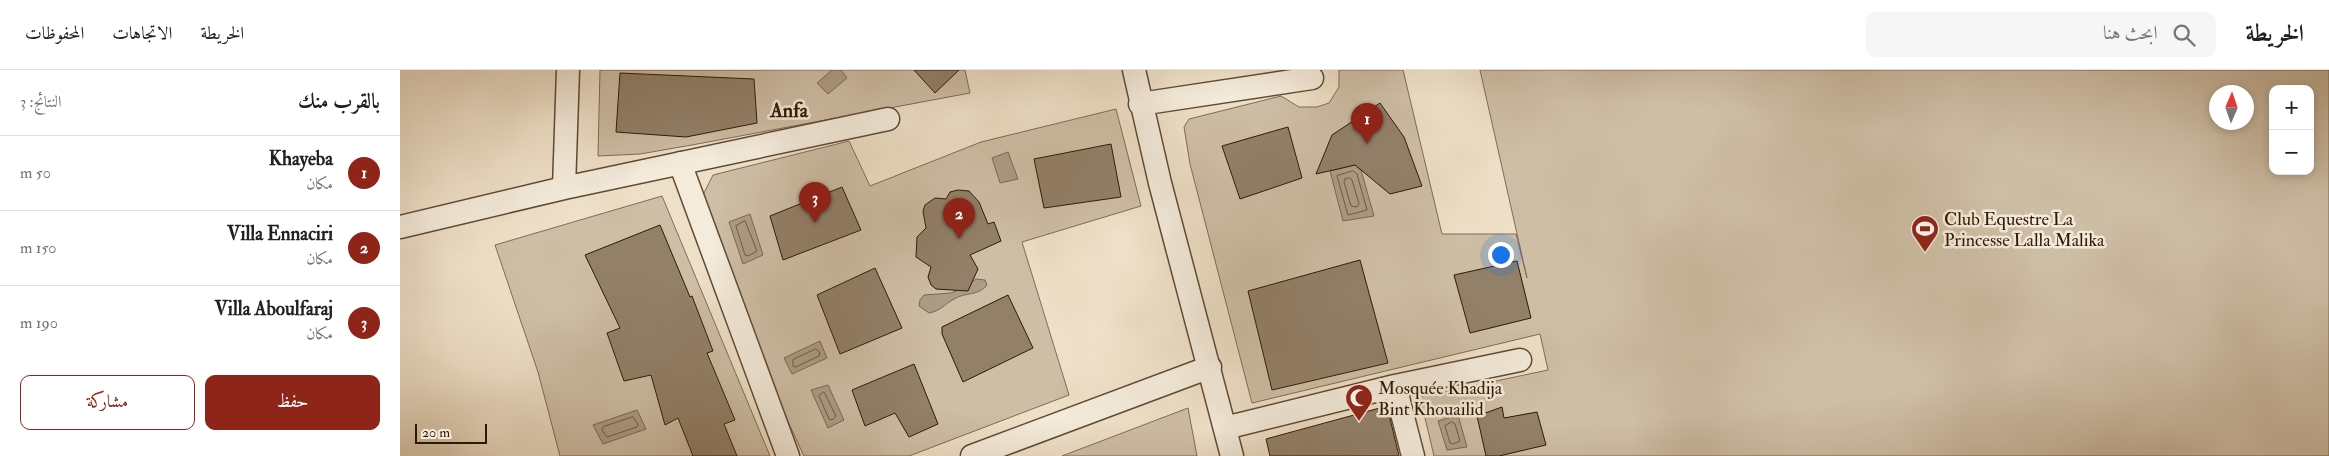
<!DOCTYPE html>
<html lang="ar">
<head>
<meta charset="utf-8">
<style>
	body { margin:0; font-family:"IM FELL Double Pica",Amiri,serif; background:#f6f6f6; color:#202124; direction:rtl }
	.controls { position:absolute; right:15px; top:15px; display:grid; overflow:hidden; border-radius:10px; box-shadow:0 2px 8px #0003 }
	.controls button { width:45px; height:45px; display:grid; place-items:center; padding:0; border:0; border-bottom:1px solid #e0e0e0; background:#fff; color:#202124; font:25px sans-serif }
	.compass { position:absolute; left:1809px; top:15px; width:45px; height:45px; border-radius:50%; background:#fff; box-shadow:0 2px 8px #0003; rotate:2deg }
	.scale { position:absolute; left:15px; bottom:12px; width:72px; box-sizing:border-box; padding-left:5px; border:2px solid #2f1902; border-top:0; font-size:14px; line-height:18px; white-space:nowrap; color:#2f1902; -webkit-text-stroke:4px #f4ebdb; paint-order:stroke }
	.you { position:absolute; left:1100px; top:184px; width:18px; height:18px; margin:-12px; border:4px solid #fff; border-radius:50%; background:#1a73e8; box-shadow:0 0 0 8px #1a73e833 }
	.badge { display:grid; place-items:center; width:32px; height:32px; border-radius:50%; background:#8f2418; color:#fff; font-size:16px; font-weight:700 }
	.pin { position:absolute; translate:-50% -41px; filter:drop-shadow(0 1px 2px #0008) }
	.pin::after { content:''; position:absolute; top:26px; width:18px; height:15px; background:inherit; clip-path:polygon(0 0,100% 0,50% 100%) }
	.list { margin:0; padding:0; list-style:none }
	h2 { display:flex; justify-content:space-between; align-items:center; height:65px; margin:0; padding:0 20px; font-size:21px }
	h2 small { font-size:16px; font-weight:400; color:#757577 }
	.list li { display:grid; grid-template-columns:32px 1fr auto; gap:15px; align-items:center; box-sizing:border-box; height:75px; padding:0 20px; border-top:1px solid #e0e0e0 }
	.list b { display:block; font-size:19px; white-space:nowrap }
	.list p { margin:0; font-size:16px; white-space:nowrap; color:#757577 }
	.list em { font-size:16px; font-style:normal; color:#757577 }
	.actions { display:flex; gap:10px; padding:15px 20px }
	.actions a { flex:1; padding:11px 0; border:1px solid #8f2418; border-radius:10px; text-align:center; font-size:18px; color:#8f2418 }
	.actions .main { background:#8f2418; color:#fff }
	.icon { flex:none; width:28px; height:28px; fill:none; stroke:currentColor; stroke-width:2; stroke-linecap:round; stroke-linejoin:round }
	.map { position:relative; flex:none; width:1929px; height:386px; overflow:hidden; direction:ltr }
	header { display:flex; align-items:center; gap:30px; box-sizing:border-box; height:70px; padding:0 25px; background:#fff; border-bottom:1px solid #e0e0e0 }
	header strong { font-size:24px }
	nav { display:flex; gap:28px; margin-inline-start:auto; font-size:18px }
	.search { width:350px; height:45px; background:#f6f6f6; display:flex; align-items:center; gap:12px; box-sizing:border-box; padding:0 18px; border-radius:10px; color:#757577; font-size:19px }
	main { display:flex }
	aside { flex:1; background:#fff }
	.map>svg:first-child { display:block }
</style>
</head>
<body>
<header>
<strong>الخريطة</strong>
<div class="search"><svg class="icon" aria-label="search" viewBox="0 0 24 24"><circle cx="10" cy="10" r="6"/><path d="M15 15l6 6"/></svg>ابحث هنا</div>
<nav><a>الخريطة</a><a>الاتجاهات</a><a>المحفوظات</a></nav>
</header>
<main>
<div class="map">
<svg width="1929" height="386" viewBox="0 0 1929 386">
	<rect width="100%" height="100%" fill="#eee0c8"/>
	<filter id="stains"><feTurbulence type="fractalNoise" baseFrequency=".004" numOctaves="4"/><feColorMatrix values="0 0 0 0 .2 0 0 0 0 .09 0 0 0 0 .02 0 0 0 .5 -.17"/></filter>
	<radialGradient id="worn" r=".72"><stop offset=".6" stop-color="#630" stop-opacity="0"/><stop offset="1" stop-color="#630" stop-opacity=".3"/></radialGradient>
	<path fill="#cebea6" stroke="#7e6c54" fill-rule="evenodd" d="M 200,0 L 565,0 L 570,23 L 292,75 L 240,84 L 198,86 Z
		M 939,0 L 1003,0 L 1042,164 L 1116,164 L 1127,208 L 1080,0 L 1929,0 L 1929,386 L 1034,386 L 1020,327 L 1148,300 L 1140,264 L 852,333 L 790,94 L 784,57 L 789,49 L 881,26 L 899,37 L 917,37 L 929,33 L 939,17 ZM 1873,19 L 1910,19 L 1910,101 L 1873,101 ZM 1816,22 L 1846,22 L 1846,52 L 1816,52 Z
		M 716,39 L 741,136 L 622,172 L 669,325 L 509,386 L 404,386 L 376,326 L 303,125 L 313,105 L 449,71 L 470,116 L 581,72 Z
		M 262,126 L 370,386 L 160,386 L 138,302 L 95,175 Z
		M 788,338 L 797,386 L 662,386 Z"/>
	<path fill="#ad9c85" stroke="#7b6851" d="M 432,0 L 441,0 L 447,8 L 428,24 L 417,13 Z
		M 608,82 L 618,109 L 600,113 L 592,88 Z
		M 955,95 L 961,100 L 974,146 L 943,151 L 930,101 Z
		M 350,144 L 363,185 L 343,194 L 329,152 Z
		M 576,209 L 585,210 L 587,215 C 579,226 565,222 554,229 C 544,235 540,241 529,243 L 519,236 L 520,230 L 524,225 L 551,223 L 563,218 Z
		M 420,271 L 427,288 L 392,304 L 384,288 Z
		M 428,315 L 444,350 L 428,358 L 411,320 Z
		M 237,340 L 246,359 L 203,374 L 193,355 Z
		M 1058,345 L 1067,377 L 1047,380 L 1038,351 Z"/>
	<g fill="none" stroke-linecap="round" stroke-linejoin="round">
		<path stroke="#6e5a44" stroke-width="1" d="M 953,101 L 957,104 L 967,140 L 948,145 L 937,106 Z
			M 950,108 L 952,110 L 959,134 L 957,137 L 951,136 L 944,112 L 945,109 Z
			M 345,151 L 357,181 L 348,186 L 345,185 L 336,156 Z
			M 416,279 L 420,283 L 419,286 L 396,297 L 393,296 L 393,290 Z
			M 424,322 L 436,346 L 432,350 L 429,349 L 419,326 Z
			M 233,347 L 238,354 L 237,357 L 207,367 L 202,360 L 203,357 Z
			M 1052,352 L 1055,354 L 1060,371 L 1053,374 L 1050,373 L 1045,356 Z"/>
	</g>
	<path fill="#928069" stroke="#2f1902" d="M 514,0 L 559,0 L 535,23 Z
		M 220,3 L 354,9 L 357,53 L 286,67 L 216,62 Z
		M 980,33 L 1004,67 L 1022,116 L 990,124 L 955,95 L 916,104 L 932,65 Z
		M 888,57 L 902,108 L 840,129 L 822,76 Z
		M 711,74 L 721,127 L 644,138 L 634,89 Z
		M 442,117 L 461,160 L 383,190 L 370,146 Z
		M 558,120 L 569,121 L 579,132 L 588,154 L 594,152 L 601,171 L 570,185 L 578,199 L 568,221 L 536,219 L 531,215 L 528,207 L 531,197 L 516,187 L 517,167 L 526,158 L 523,141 L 525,135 L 535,128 L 546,129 L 550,122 Z
		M 260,155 L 290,227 L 292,226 L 313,281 L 307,283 L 335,350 L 324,354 L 337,386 L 293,386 L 278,348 L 265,355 L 251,305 L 224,311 L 207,263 L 220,258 L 185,185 Z
		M 960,190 L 988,293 L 872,320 L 848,221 Z
		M 1117,191 L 1131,248 L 1070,263 L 1054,205 Z
		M 475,198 L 502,258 L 440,284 L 417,225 Z
		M 608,225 L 633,278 L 563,312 L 542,264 L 542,257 Z
		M 514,294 L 538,354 L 509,367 L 495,343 L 465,356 L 452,320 Z
		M 987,336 L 999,386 L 870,386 L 866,369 Z
		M 1102,337 L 1104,348 L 1137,342 L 1146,375 L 1099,386 L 1086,386 L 1077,346 Z"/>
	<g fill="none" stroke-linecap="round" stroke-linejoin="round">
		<defs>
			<path id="minor" d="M 734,0 L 760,113 L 832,386
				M 740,34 L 912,8
				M 280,93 L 388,386
				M 164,118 L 168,0
				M 0,157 L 164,118 L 488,49
				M 995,316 L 1120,290
				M 825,358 L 995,316 L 1013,386
				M 572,386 L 810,297"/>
		</defs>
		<use href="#minor" stroke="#5f4b34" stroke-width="25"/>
		<use href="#minor" stroke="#f4ebdb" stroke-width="22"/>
	</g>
	<defs>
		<symbol id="stadium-pin" viewBox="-11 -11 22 30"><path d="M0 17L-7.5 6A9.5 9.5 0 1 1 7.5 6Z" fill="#8f2418" stroke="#f4ebdb"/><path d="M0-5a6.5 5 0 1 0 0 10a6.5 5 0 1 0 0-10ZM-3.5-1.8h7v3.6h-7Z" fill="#fff"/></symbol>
		<symbol id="mosque-pin" viewBox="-11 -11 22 30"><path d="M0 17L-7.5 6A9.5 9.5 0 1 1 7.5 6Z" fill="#8f2418" stroke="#f4ebdb"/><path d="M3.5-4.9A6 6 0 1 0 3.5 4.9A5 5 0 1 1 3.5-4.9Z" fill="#fff"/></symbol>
	</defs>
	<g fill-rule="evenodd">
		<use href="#stadium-pin" x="1509" y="143" width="32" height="43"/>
		<use href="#mosque-pin" x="943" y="312" width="32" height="43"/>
	</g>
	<g text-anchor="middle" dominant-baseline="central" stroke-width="5" stroke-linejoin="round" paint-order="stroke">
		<g font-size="18" fill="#2f1902" stroke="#f4ebdb" text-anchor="start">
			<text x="1544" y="149">Club Equestre La<tspan x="1544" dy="21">Princesse Lalla Malika</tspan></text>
			<text x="978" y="318">Mosquée Khadija<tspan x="978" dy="21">Bint Khouailid</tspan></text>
		</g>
		<g font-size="20" font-weight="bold" fill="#2f1902" stroke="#f4ebdb">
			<text x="389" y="40">Anfa</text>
		</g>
	</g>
	<rect width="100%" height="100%" filter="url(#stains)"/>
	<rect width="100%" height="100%" fill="url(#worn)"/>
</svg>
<div class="controls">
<button>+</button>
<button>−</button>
</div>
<svg class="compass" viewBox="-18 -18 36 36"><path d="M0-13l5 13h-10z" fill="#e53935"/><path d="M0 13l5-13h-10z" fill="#757577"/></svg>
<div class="scale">20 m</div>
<div class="you"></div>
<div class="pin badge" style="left:967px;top:74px">1</div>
<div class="pin badge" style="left:559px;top:169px">2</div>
<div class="pin badge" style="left:415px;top:153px">3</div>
</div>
<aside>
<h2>بالقرب منك<small>النتائج: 3</small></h2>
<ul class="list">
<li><span class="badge">1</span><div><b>Khayeba</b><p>مكان</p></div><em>50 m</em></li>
<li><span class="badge">2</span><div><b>Villa Ennaciri</b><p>مكان</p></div><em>150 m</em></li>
<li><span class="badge">3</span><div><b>Villa Aboulfaraj</b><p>مكان</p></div><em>190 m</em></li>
</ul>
<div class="actions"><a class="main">حفظ</a><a>مشاركة</a></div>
</aside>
</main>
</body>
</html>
